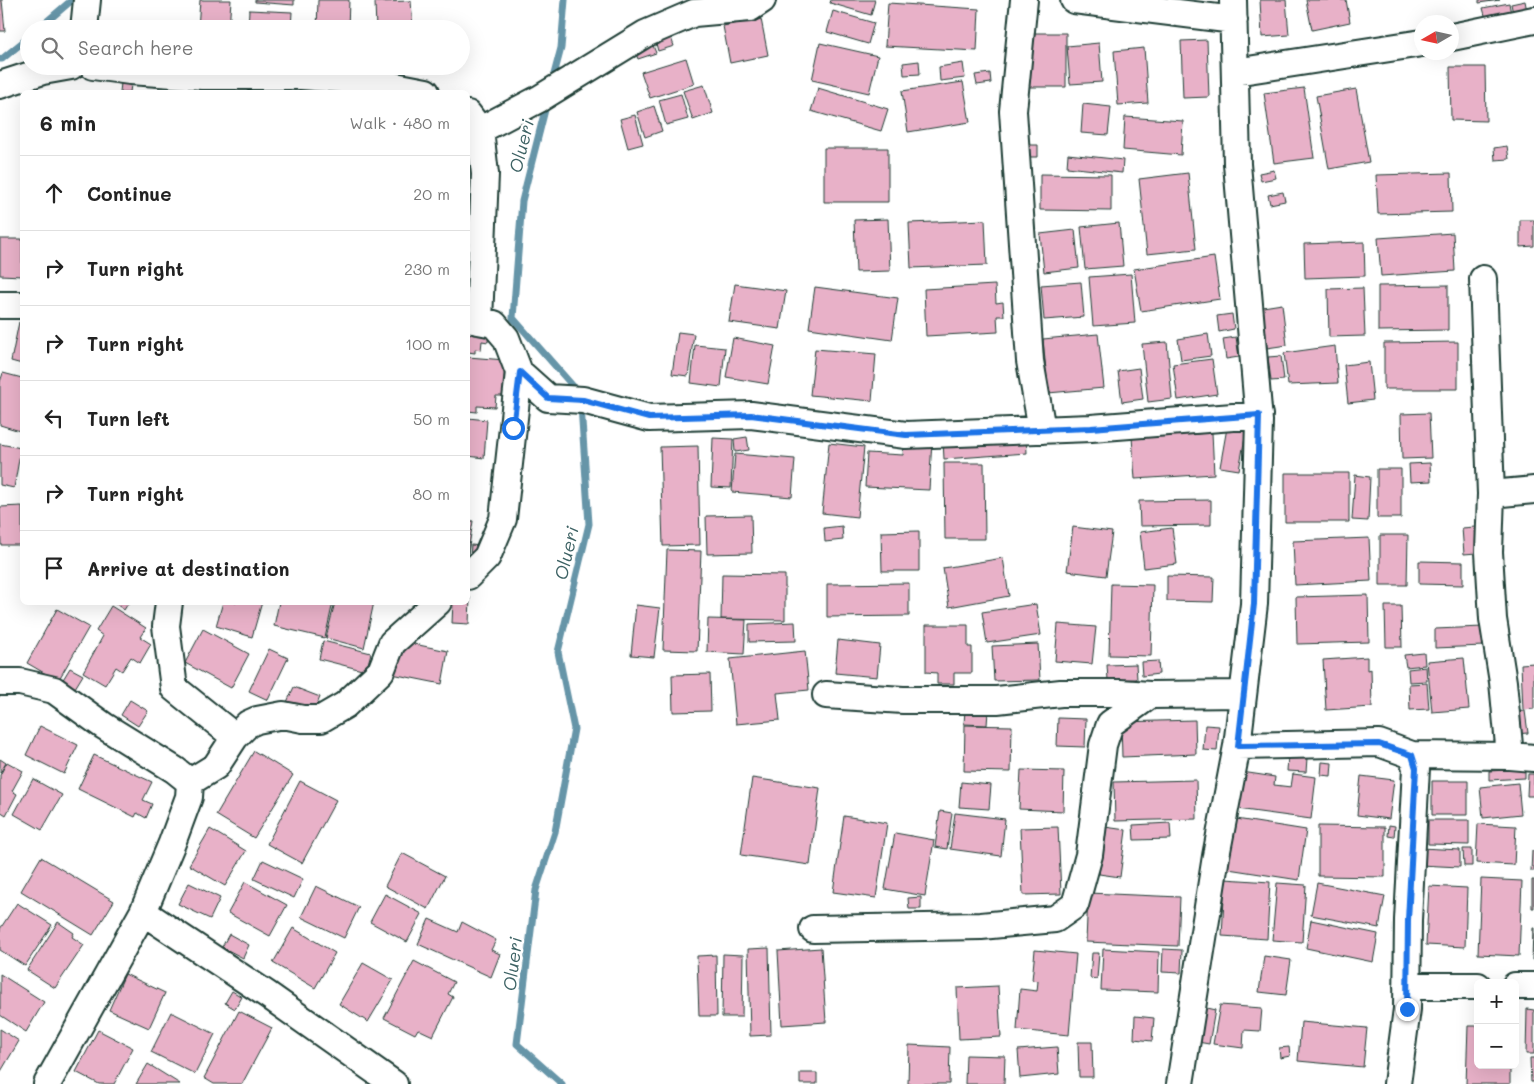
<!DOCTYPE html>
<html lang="en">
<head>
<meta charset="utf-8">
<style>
	body { margin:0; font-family:Mali,sans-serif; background:#f6f6f6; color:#222 }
	.controls { position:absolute; right:15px; bottom:15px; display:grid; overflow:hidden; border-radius:8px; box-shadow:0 5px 20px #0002 }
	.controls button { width:45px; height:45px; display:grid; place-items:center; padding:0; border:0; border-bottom:1px solid #e0e0e0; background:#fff; color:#222; font:25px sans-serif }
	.compass { position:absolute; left:1414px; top:15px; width:45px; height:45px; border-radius:50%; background:#fff; box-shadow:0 5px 20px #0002; rotate:261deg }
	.stop { position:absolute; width:15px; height:15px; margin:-11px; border:4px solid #1a73e8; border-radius:50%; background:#fff }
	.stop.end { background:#1a73e8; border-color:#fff; box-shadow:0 1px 5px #0008 }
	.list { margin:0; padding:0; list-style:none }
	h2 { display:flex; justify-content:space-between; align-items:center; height:65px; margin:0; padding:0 20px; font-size:21px }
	h2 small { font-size:16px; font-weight:400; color:#767676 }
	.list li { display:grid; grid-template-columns:32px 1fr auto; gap:15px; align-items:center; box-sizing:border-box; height:75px; padding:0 20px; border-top:1px solid #e0e0e0 }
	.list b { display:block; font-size:19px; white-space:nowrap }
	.list em { font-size:16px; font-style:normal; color:#767676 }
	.icon { flex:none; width:28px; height:28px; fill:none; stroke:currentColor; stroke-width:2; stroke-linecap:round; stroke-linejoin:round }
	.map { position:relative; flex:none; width:1534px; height:1084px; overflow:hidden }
	.search { position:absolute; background:#fff; box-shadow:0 5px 20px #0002; left:20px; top:20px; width:450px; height:55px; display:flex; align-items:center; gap:12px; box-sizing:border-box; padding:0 18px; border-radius:28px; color:#767676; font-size:19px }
	.panel { position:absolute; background:#fff; box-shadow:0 5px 20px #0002; left:20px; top:90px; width:450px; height:515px; border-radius:8px }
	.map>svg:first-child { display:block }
</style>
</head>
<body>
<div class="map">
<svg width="1534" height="1084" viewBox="0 0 1534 1084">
	<rect width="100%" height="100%" fill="#fff"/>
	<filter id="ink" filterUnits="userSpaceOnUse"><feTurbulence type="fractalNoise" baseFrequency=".02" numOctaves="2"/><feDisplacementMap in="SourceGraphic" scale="10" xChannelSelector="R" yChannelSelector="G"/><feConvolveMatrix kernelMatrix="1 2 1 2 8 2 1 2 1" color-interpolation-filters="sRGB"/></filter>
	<g filter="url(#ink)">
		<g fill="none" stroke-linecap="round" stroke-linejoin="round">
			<path stroke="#6695a8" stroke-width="7" d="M 38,29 L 72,0
				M 0,59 L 2,59 L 29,37
				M 552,82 L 561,48 L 565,0
				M 547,102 L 522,201 L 513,318 L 579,393
				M 562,1084 L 517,1044 L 536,890 L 555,832 L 574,729 L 558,652 L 589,524 L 581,406"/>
		</g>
		<path fill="#e8b1c8" stroke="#1f3d34" d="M 0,0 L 2,0 L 5,31 L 0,31 Z
			M 200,0 L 231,0 L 229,29 L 198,29 Z
			M 255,0 L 294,0 L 294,5 L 255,2 Z
			M 318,0 L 349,0 L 348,29 L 317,29 Z
			M 831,0 L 875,0 L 871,15 L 830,3 Z
			M 1260,0 L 1286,0 L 1289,35 L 1262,37 Z
			M 1306,0 L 1346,0 L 1350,22 L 1312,30 Z
			M 1479,0 L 1500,0 L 1479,3 Z
			M 411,1 L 413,29 L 376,29 L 375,2 Z
			M 1525,1 L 1527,11 L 1513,13 L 1511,4 Z
			M 888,3 L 979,9 L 977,51 L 885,46 Z
			M 1509,3 L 1511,14 L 1486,19 L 1483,8 Z
			M 249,10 L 292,12 L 291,29 L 248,29 Z
			M 833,11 L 874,23 L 868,44 L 827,32 Z
			M 761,19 L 768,55 L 730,63 L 723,26 Z
			M 1028,33 L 1066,33 L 1066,87 L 1027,87 Z
			M 670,35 L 674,46 L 658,51 L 655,40 Z
			M 1207,40 L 1209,97 L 1183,98 L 1181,41 Z
			M 652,43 L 656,53 L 638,59 L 634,49 Z
			M 820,43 L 878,56 L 869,93 L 812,80 Z
			M 1099,43 L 1102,82 L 1070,84 L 1067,46 Z
			M 1144,48 L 1148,103 L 1118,105 L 1114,51 Z
			M 686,58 L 694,84 L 650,98 L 641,72 Z
			M 919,61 L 920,74 L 904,75 L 903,63 Z
			M 963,63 L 965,78 L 940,81 L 939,67 Z
			M 1450,67 L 1485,67 L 1486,121 L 1451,120 Z
			M 990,73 L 991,83 L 977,85 L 975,75 Z
			M 963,82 L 970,122 L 908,132 L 902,91 Z
			M 121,83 L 131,85 L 130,92 L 120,92 Z
			M 704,85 L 713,113 L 693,120 L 683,91 Z
			M 818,88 L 888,109 L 881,131 L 811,111 Z
			M 1304,88 L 1314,158 L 1274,163 L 1264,93 Z
			M 1356,89 L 1369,162 L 1329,169 L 1316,96 Z
			M 681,94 L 688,119 L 666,125 L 659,100 Z
			M 1083,104 L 1111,107 L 1108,135 L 1081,133 Z
			M 654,106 L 662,131 L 645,137 L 637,112 Z
			M 635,115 L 643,144 L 628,148 L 620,119 Z
			M 1125,117 L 1183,121 L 1181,155 L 1123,150 Z
			M 1028,145 L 1038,145 L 1038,157 L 1028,157 Z
			M 1507,146 L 1509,159 L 1495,160 L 1494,148 Z
			M 824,148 L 888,148 L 888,202 L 824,202 Z
			M 1068,154 L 1123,160 L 1122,173 L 1067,167 Z
			M 1274,170 L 1276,178 L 1261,181 L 1259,173 Z
			M 1188,173 L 1196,249 L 1147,254 L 1139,179 Z
			M 1451,173 L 1452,212 L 1378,214 L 1376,175 Z
			M 1040,174 L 1111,175 L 1111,211 L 1040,210 Z
			M 1283,192 L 1285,201 L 1270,204 L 1268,195 Z
			M 888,219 L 890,271 L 856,272 L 854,220 Z
			M 985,220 L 987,265 L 911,268 L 909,223 Z
			M 1520,220 L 1534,220 L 1534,246 L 1520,247 Z
			M 1119,223 L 1123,266 L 1085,269 L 1081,227 Z
			M 1075,230 L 1079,268 L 1044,272 L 1040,234 Z
			M 1453,233 L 1455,271 L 1381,276 L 1378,238 Z
			M 0,239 L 22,239 L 22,276 L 0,275 Z
			M 1364,242 L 1365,276 L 1305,278 L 1304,244 Z
			M 1214,257 L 1220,299 L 1141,311 L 1134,269 Z
			M 1131,274 L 1135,323 L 1093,326 L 1089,277 Z
			M 1081,282 L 1084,317 L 1044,320 L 1041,285 Z
			M 735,284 L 786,291 L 780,329 L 729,322 Z
			M 995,285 L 996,303 L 1003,302 L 1004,316 L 997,316 L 998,332 L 926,336 L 924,289 Z
			M 1448,285 L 1448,330 L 1378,331 L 1378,286 Z
			M 815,287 L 898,298 L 892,340 L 809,328 Z
			M 1363,288 L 1365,336 L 1329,337 L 1328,289 Z
			M 1282,304 L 1287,345 L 1267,348 L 1263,307 Z
			M 1232,314 L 1234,329 L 1219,332 L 1217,316 Z
			M 19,322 L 22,323 L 22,364 L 11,361 Z
			M 468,331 L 489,333 L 488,342 L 482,341 L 481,350 L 475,349 L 475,353 L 468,352 Z
			M 678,332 L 694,334 L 688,376 L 672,374 Z
			M 1098,334 L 1104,388 L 1048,393 L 1043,339 Z
			M 1208,334 L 1211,356 L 1181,360 L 1178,339 Z
			M 1236,337 L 1239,357 L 1226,359 L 1223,339 Z
			M 733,338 L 775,346 L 768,384 L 726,377 Z
			M 1167,342 L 1172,399 L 1148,402 L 1142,344 Z
			M 1458,342 L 1458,389 L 1384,389 L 1384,343 Z
			M 695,345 L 725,348 L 721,387 L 691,383 Z
			M 1335,346 L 1338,383 L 1288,385 L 1284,353 Z
			M 815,349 L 876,354 L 872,401 L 810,395 Z
			M 1281,356 L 1284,380 L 1271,381 L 1268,357 Z
			M 468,357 L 505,360 L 503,396 L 496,396 L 495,407 L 477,406 L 477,412 L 468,411 Z
			M 1212,359 L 1217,394 L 1178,400 L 1173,364 Z
			M 1369,362 L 1373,400 L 1348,403 L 1344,365 Z
			M 1139,368 L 1143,399 L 1122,402 L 1118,371 Z
			M 3,373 L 22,378 L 22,423 L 20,431 L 0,425 L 0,382 Z
			M 1429,413 L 1431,458 L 1402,459 L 1401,414 Z
			M 468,418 L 487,420 L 484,458 L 468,456 Z
			M 1228,422 L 1247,426 L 1239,470 L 1220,467 Z
			M 1212,433 L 1214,474 L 1135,479 L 1132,437 Z
			M 1026,435 L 1027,453 L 944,459 L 943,441 Z
			M 747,437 L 749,450 L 735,452 L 734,439 Z
			M 713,438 L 733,439 L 731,488 L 711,487 Z
			M 904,440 L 932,441 L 929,490 L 865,487 L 867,453 L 903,455 Z
			M 829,443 L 864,447 L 857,517 L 822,513 Z
			M 0,444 L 21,448 L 14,488 L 0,485 Z
			M 698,446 L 700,545 L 663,546 L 660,447 Z
			M 735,454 L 795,459 L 792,497 L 732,492 Z
			M 944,463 L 984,463 L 985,539 L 945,539 Z
			M 1430,463 L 1431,481 L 1410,482 L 1409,464 Z
			M 1377,469 L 1401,469 L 1401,518 L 1377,518 Z
			M 1285,473 L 1349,473 L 1349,522 L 1285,522 Z
			M 1355,475 L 1370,477 L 1368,521 L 1352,520 Z
			M 1211,500 L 1211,525 L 1140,526 L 1139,501 Z
			M 22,506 L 22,545 L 1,545 L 0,507 Z
			M 751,515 L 752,553 L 707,554 L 706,516 Z
			M 468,520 L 473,521 L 468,553 Z
			M 842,526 L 843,540 L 825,542 L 824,528 Z
			M 1073,527 L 1112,532 L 1106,576 L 1067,571 Z
			M 1475,527 L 1477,553 L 1464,554 L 1462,528 Z
			M 1172,528 L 1177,564 L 1144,568 L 1140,532 Z
			M 919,531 L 919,571 L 882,571 L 881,532 Z
			M 1380,535 L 1408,535 L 1407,585 L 1380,585 Z
			M 1369,538 L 1371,581 L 1295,585 L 1293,541 Z
			M 471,545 L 482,546 L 470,557 Z
			M 667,550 L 701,551 L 697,651 L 663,650 Z
			M 1003,558 L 1009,596 L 949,607 L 943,568 Z
			M 1419,561 L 1463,562 L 1463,585 L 1419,584 Z
			M 722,574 L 785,575 L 785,620 L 721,619 Z
			M 1167,576 L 1214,577 L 1213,602 L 1167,601 Z
			M 909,583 L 909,616 L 827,617 L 827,584 Z
			M 1111,584 L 1153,585 L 1151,656 L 1109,655 Z
			M 1368,595 L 1369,642 L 1297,644 L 1296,597 Z
			M 468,596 L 470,597 L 469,624 L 452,623 L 453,602 L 468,602 Z
			M 113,602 L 129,602 L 124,610 Z
			M 223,602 L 262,602 L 252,637 L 216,626 Z
			M 279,602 L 333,602 L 325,638 L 274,626 Z
			M 335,602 L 374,602 L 364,648 L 326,638 Z
			M 1036,604 L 1041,635 L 987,643 L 982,612 Z
			M 636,605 L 660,608 L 654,657 L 631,655 Z
			M 111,606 L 146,628 L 140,637 L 151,644 L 140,663 L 131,657 L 122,671 L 116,667 L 105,685 L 83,672 L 103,636 L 96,631 Z
			M 1385,606 L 1401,606 L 1402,647 L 1386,647 Z
			M 57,609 L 89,627 L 58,681 L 27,663 Z
			M 708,619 L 746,620 L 744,654 L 707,652 Z
			M 795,622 L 796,641 L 749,642 L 749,624 Z
			M 1058,624 L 1096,627 L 1092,664 L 1055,661 Z
			M 926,625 L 968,625 L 968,647 L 972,647 L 972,673 L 954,673 L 954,684 L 937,684 L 937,673 L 926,672 Z
			M 1483,627 L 1484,646 L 1435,648 L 1435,629 Z
			M 203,629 L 249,654 L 231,688 L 185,663 Z
			M 838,640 L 880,645 L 877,677 L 835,673 Z
			M 323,641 L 371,653 L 366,671 L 319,659 Z
			M 399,641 L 448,651 L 442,684 L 392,674 Z
			M 1038,644 L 1040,680 L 994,681 L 992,646 Z
			M 269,649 L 288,658 L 268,700 L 249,691 Z
			M 805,651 L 809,690 L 777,693 L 780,720 L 736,724 L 730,659 Z
			M 1424,653 L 1425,665 L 1406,667 L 1404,655 Z
			M 1367,657 L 1367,670 L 1371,669 L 1372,707 L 1326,710 L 1323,660 Z
			M 1464,658 L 1469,709 L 1432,712 L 1427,661 Z
			M 1158,661 L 1159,674 L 1142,676 L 1141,662 Z
			M 1534,663 L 1534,709 L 1523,710 L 1521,664 Z
			M 1136,664 L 1137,679 L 1108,680 L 1107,665 Z
			M 1426,667 L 1427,681 L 1409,682 L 1408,669 Z
			M 70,668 L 83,675 L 72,693 L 59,686 Z
			M 710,674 L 711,711 L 673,712 L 672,675 Z
			M 1427,683 L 1429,709 L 1410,710 L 1409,684 Z
			M 294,687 L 320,697 L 314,712 L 287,702 Z
			M 130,700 L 148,711 L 138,726 L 121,715 Z
			M 965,710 L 988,711 L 987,725 L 964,724 Z
			M 1525,711 L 1528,733 L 1514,734 L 1512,712 Z
			M 1058,718 L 1086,719 L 1085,747 L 1057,746 Z
			M 1195,720 L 1196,754 L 1122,757 L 1121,722 Z
			M 965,725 L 1012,726 L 1011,772 L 964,771 Z
			M 1205,725 L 1219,726 L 1217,751 L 1203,750 Z
			M 40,726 L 78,745 L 64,774 L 26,755 Z
			M 254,751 L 293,775 L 254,838 L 216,815 Z
			M 94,755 L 152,782 L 143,800 L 152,804 L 146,818 L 137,813 L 135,817 L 78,789 Z
			M 1288,756 L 1307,758 L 1306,772 L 1287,771 Z
			M 0,759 L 6,763 L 0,773 Z
			M 7,762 L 23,771 L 12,791 L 17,794 L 6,815 L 0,811 L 0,775 Z
			M 1322,762 L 1332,763 L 1331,776 L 1321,775 Z
			M 1525,769 L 1525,778 L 1489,780 L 1489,771 Z
			M 1021,770 L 1064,771 L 1063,811 L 1019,809 Z
			M 1242,772 L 1275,777 L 1274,785 L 1291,787 L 1293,774 L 1316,777 L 1311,819 L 1237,809 Z
			M 1528,774 L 1534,774 L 1534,796 L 1527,796 Z
			M 1361,776 L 1394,780 L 1389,819 L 1357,815 Z
			M 752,778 L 820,788 L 810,865 L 741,855 Z
			M 33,779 L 62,795 L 42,830 L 14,814 Z
			M 1196,780 L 1197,819 L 1115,821 L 1114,782 Z
			M 300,781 L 336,800 L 302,863 L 267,844 Z
			M 1432,781 L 1468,781 L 1468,815 L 1432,815 Z
			M 961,782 L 991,785 L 989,809 L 959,807 Z
			M 1518,783 L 1521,814 L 1483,818 L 1480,787 Z
			M 940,811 L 952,813 L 947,849 L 935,847 Z
			M 955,813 L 1005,819 L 1001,856 L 950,849 Z
			M 844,816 L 887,823 L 876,898 L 833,892 Z
			M 1230,818 L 1306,830 L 1299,880 L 1222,868 Z
			M 1428,820 L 1469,820 L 1469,845 L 1428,844 Z
			M 1170,823 L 1171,839 L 1134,840 L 1133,825 Z
			M 1478,824 L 1516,826 L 1514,865 L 1476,863 Z
			M 1389,825 L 1395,826 L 1394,837 L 1388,836 Z
			M 1318,826 L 1385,827 L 1385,877 L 1318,876 Z
			M 1058,827 L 1061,894 L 1023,895 L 1020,828 Z
			M 1105,827 L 1126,830 L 1120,877 L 1099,874 Z
			M 210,829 L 246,851 L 225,886 L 189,865 Z
			M 895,833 L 934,840 L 925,896 L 885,889 Z
			M 1421,848 L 1460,850 L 1460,867 L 1420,865 Z
			M 1463,849 L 1472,849 L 1472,866 L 1464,866 Z
			M 1532,851 L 1534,851 L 1534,871 L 1531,871 Z
			M 402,853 L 445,876 L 428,909 L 385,886 Z
			M 41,857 L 114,901 L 93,935 L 21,891 Z
			M 263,860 L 303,879 L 294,898 L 254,879 Z
			M 1225,879 L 1270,882 L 1267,939 L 1222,936 Z
			M 1481,879 L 1522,881 L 1519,956 L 1478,954 Z
			M 1532,880 L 1534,880 L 1534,908 L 1532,908 Z
			M 245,882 L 287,905 L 270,936 L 228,913 Z
			M 189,883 L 220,898 L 210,919 L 178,904 Z
			M 1277,883 L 1306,885 L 1302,942 L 1272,940 Z
			M 1317,883 L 1385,896 L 1379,928 L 1311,915 Z
			M 316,886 L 359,907 L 344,938 L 301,917 Z
			M 1429,886 L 1467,888 L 1465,947 L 1426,945 Z
			M 1088,893 L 1180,897 L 1178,946 L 1086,942 Z
			M 385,894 L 422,914 L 407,942 L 370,922 Z
			M 921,897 L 921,909 L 909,909 L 908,898 Z
			M 17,903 L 52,925 L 25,966 L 0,950 L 0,929 Z
			M 429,919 L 458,932 L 462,922 L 496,940 L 491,950 L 500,954 L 491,977 L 418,944 Z
			M 1311,920 L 1378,934 L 1373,962 L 1306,948 Z
			M 58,922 L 74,933 L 72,937 L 84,945 L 55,988 L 27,970 Z
			M 293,928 L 335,953 L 315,988 L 273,963 Z
			M 1533,928 L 1534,928 L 1534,960 L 1532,960 Z
			M 229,934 L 249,945 L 243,958 L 222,947 Z
			M 769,948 L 771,1035 L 750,1036 L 748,949 Z
			M 821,948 L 826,1022 L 782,1025 L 778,951 Z
			M 1103,949 L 1159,952 L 1158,992 L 1101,990 Z
			M 1163,949 L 1182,950 L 1181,973 L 1162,972 Z
			M 1035,950 L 1076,954 L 1069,1035 L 1017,1030 L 1020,989 L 1037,991 L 1038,981 L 1032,980 Z
			M 1092,953 L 1099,953 L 1097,979 L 1090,978 Z
			M 723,954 L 743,955 L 742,1017 L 722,1017 Z
			M 716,955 L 717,1016 L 699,1016 L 697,956 Z
			M 1264,956 L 1291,960 L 1286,995 L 1259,992 Z
			M 414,961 L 454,982 L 448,994 L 453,997 L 433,1036 L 418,1029 L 415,1034 L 384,1018 Z
			M 363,963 L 393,980 L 368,1022 L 339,1004 Z
			M 0,974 L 44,1002 L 26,1032 L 0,1015 Z
			M 125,974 L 165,993 L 149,1028 L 109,1010 Z
			M 998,986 L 1001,1037 L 959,1039 L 957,988 Z
			M 232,991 L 242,997 L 235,1009 L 225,1003 Z
			M 1220,1005 L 1262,1008 L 1260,1031 L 1244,1030 L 1243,1048 L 1213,1044 Z
			M 1198,1006 L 1215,1010 L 1209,1044 L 1192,1041 Z
			M 1527,1009 L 1534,1010 L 1534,1054 L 1526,1054 Z
			M 239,1011 L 272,1028 L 242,1084 L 214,1084 L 204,1078 Z
			M 171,1012 L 215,1034 L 195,1074 L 151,1052 Z
			M 1135,1016 L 1154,1018 L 1152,1041 L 1134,1039 Z
			M 1301,1022 L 1367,1028 L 1363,1067 L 1298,1061 Z
			M 1468,1026 L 1478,1026 L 1478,1065 L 1510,1065 L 1510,1084 L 1466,1084 Z
			M 0,1029 L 19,1041 L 0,1073 Z
			M 98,1030 L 133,1048 L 114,1084 L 99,1084 L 76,1072 Z
			M 1078,1042 L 1092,1042 L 1093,1077 L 1079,1077 Z
			M 909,1045 L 950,1047 L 949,1084 L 908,1084 Z
			M 1057,1047 L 1059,1074 L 1020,1078 L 1018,1050 Z
			M 1289,1047 L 1290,1056 L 1280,1058 L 1279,1048 Z
			M 966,1055 L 1005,1056 L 1004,1084 L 965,1084 Z
			M 1530,1058 L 1534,1058 L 1534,1082 L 1531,1082 Z
			M 148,1064 L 180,1084 L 136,1084 Z
			M 800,1073 L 817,1073 L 817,1084 L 800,1084 Z"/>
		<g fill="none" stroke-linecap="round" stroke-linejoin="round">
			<defs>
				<path id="minor" d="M 1024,0 L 1013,111 L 1030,361 L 1042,430
					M 1074,0 L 1234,20
					M 84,29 L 87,0
					M 1452,37 L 1534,20
					M 93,66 L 130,71 L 202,76 L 301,76 L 369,81 L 426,92
					M 1235,72 L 1422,43
					M 0,85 L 43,71 L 71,66
					M 468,114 L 480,130 L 485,174 L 479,321
					M 480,130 L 539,99 L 645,34 L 694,13 L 750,8 L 762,0
					M 1483,279 L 1491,494 L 1489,552 L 1493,619 L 1503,682 L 1510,756
					M 0,305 L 22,305
					M 468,319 L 494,324 L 506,338 L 519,372 L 548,398 L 583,400 L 649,418 L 751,415 L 906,435 L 1091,428 L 1259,415
					M 1491,494 L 1534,490
					M 468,576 L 487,557 L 503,519 L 519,372
					M 169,602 L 166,626 L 174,688 L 235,737
					M 0,682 L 20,682 L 54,690 L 104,726 L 175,770 L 190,782
					M 826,695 L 903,700 L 997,700 L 1061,693 L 1120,693 L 1150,695 L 1243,694
					M 1237,746 L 1379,743 L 1412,755 L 1510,756 L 1534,758
					M 190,782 L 216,766 L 235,737 L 248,724 L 257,720 L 283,715 L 303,719 L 321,719 L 345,705 L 381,671 L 392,643 L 438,602
					M 143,912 L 268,995 L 394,1084
					M 813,929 L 981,926 L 1055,919 L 1075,905 L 1089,855 L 1103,745 L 1110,724 L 1150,695
					M 1407,986 L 1478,986
					M 1515,986 L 1534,986
					M 47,1084 L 143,912 L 172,843 L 189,797 L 190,782
					M 1180,1084 L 1216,856 L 1237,746 L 1254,604 L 1259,421 L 1237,164 L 1233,0
					M 1397,1084 L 1407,1009 L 1408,920 L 1416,768 L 1412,755"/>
			</defs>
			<use href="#minor" stroke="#1f3d34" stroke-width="30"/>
			<use href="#minor" stroke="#fff" stroke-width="26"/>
		</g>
	</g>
	<g fill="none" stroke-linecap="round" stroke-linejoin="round" filter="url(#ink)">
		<path stroke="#1a73e8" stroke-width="6" d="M 513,428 L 520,372 L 548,398 L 583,400 L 649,418 L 751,415 L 906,435 L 1091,428 L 1259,415 L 1254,604 L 1238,746 L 1379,744 L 1412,755 L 1416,768 L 1408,920 L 1407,1009"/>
	</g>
	<g text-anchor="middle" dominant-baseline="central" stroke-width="5" stroke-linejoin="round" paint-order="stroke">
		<g font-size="18" font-style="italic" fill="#3d6264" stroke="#fff">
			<text transform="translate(521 146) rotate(-76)">Olueri</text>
			<text transform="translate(566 553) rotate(-77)">Olueri</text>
			<text transform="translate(512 964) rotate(-83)">Olueri</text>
		</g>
	</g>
</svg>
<div class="controls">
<button>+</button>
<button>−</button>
</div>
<svg class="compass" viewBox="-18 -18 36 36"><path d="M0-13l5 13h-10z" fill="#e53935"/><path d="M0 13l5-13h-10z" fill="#767676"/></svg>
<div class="stop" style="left:513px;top:428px"></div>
<div class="stop end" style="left:1407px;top:1009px"></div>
<div class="search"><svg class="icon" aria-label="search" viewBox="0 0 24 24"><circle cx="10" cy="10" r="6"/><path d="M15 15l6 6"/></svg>Search here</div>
<section class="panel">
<h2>6 min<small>Walk · 480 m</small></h2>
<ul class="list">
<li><svg class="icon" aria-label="ahead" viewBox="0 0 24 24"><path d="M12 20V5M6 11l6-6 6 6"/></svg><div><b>Continue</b></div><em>20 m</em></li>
<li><svg class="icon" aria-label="right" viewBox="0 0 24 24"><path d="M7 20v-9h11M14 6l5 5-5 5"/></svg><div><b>Turn right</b></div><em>230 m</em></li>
<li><svg class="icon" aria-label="right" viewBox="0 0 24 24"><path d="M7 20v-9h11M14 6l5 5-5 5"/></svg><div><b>Turn right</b></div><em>100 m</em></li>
<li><svg class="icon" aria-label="left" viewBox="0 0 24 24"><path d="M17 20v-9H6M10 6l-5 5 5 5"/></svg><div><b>Turn left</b></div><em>50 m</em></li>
<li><svg class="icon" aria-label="right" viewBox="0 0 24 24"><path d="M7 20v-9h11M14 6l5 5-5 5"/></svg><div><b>Turn right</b></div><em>80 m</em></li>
<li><svg class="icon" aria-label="arrive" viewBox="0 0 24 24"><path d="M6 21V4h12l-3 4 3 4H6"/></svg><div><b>Arrive at destination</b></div></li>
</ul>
</section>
</div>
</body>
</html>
